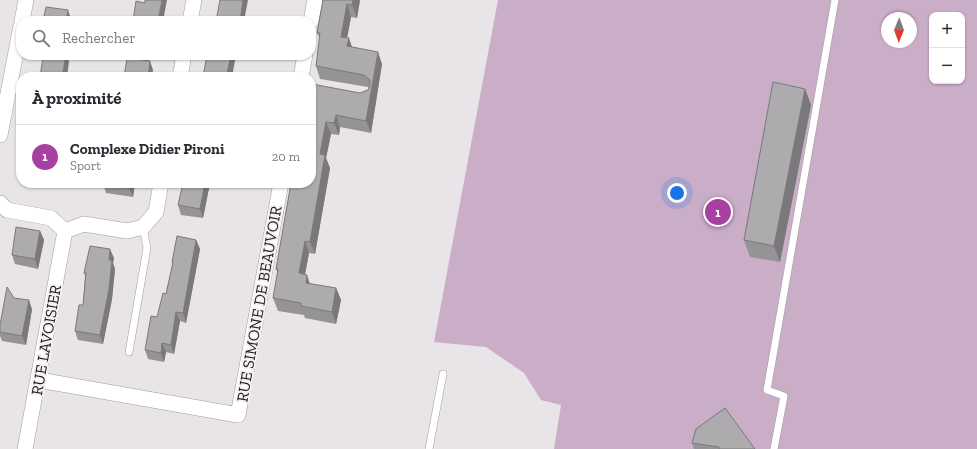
<!DOCTYPE html>
<html lang="fr">
<head>
<meta charset="utf-8">
<style>
	body { margin:0; font-family:"Zilla Slab",serif; background:#f2f2f3; color:#2b2b33 }
	.controls { position:absolute; right:12px; top:12px; display:grid; overflow:hidden; border-radius:8px; box-shadow:0 1px 3px #0004 }
	.controls button { width:36px; height:36px; display:grid; place-items:center; padding:0; border:0; border-bottom:1px solid #e1e1e2; background:#fff; color:#2b2b33; font:20px sans-serif }
	.compass { position:absolute; left:881px; top:12px; width:36px; height:36px; border-radius:50%; background:#fff; box-shadow:0 1px 3px #0004; rotate:181deg }
	.you { position:absolute; left:677px; top:193px; width:14px; height:14px; margin:-10px; border:3px solid #fff; border-radius:50%; background:#1a73e8; box-shadow:0 0 0 6px #1a73e833 }
	.badge { display:grid; place-items:center; width:26px; height:26px; border-radius:50%; background:#a840a3; color:#fff; font-size:13px; font-weight:700 }
	.pin { position:absolute; translate:-50% -50%; border:2px solid #fff; box-shadow:0 1px 4px #0006 }
	.list { margin:0; padding:0; list-style:none }
	h2 { display:flex; justify-content:space-between; align-items:center; height:52px; margin:0; padding:0 16px; font-size:17px }
	h2 small { font-size:13px; font-weight:400; color:#7c7c81 }
	.list li { display:grid; grid-template-columns:26px 1fr auto; gap:12px; align-items:center; box-sizing:border-box; height:64px; padding:0 16px; border-top:1px solid #e1e1e2 }
	.list b { display:block; font-size:15px; white-space:nowrap }
	.list p { margin:0; font-size:13px; white-space:nowrap; color:#7c7c81 }
	.list em { font-size:13px; font-style:normal; color:#7c7c81 }
	.icon { flex:none; width:22px; height:22px; fill:none; stroke:currentColor; stroke-width:2; stroke-linecap:round; stroke-linejoin:round }
	.map { position:relative; flex:none; width:977px; height:449px; overflow:hidden }
	.search { position:absolute; background:#fff; box-shadow:0 1px 3px #0004; left:16px; top:16px; width:300px; height:44px; display:flex; align-items:center; gap:10px; box-sizing:border-box; padding:0 14px; border-radius:16px; color:#7c7c81; font-size:15px }
	.panel { position:absolute; background:#fff; box-shadow:0 1px 3px #0004; left:16px; top:72px; width:300px; height:116px; border-radius:16px }
	.map>svg:first-child { display:block }
</style>
</head>
<body>
<div class="map">
<svg width="977" height="449" viewBox="0 0 977 449">
	<rect width="100%" height="100%" fill="#e8e4e7"/>
	<path fill="#caadc7" fill-rule="evenodd" d="M 498,0 L 977,0 L 977,449 L 554,449 L 561,405 L 541,400 L 524,373 L 486,347 L 434,342 ZM 932,15 L 962,15 L 962,81 L 932,81 ZM 887,18 L 911,18 L 911,42 L 887,42 Z"/>
	<g fill="none" stroke-linecap="round" stroke-linejoin="round">
		<defs>
			<path id="service" d="M 129,352 L 147,248 L 143,227
				M 429,449 L 443,374
				M 774,449 L 784,396 L 767,390 L 835,0"/>
			<path id="minor" d="M 22,21 L 26,0
				M 190,21 L 194,0
				M 311,21 L 315,0
				M 180,77 L 184,55
				M 301,77 L 305,55
				M 0,135 L 21,26
				M 0,203 L 7,210 L 51,218 L 65,231
				M 65,231 L 84,224 L 127,231 L 143,227 L 156,212 L 161,183
				M 39,380 L 238,415 L 281,183
				M 25,449 L 65,231"/>
		</defs>
		<use href="#service" stroke="#a09d9f" stroke-width="8"/>
		<use href="#minor" stroke="#a09d9f" stroke-width="16"/>
		<use href="#service" stroke="#fff" stroke-width="7"/>
		<use href="#minor" stroke="#fff" stroke-width="15"/>
	</g>
	<path fill="#969396" d="M 323,0 L 360,0 L 357,18 L 351,17 L 347,38 L 352,47 L 382,64 L 371,133 L 340,127 L 339,135 L 331,134 L 326,158 L 330,168 L 315,254 L 309,253 L 305,274 L 310,284 L 336,288 L 341,300 L 336,324 L 305,318 L 304,315 L 278,311 L 273,298 L 278,274 L 276,269 L 311,91 L 360,93 L 368,90 L 369,88 L 368,87 L 320,79 L 316,66 L 320,38 L 317,33 Z
		M 805,89 L 811,105 L 780,262 L 750,257 L 744,240 Z
		M 33,183 L 51,183 L 51,185 Z
		M 103,183 L 135,183 L 133,197 L 106,193 Z
		M 210,183 L 203,218 L 181,215 L 178,205 Z
		M 40,231 L 44,240 L 38,269 L 15,264 L 12,255 Z
		M 196,240 L 200,249 L 186,323 L 180,321 L 174,354 L 166,352 L 164,362 L 148,359 L 145,350 L 166,294 L 173,265 L 172,262 Z
		M 114,258 L 113,263 L 115,269 L 112,299 L 103,344 L 78,340 L 75,331 L 83,305 L 85,276 L 84,273 Z
		M 32,309 L 26,345 L 2,341 L 0,336 L 0,325 Z
		M 692,443 L 755,449 L 694,449 Z"/>
	<path fill="#7a787a" d="M 162,0 L 167,0 L 163,21 L 158,21 Z
		M 243,0 L 248,0 L 244,21 L 240,21 Z
		M 353,0 L 360,0 L 357,18 L 352,5 Z
		M 347,4 L 351,17 L 345,49 L 341,37 Z
		M 68,10 L 71,19 L 71,21 L 66,21 Z
		M 349,38 L 353,50 L 347,46 Z
		M 378,52 L 382,64 L 371,133 L 366,121 Z
		M 66,55 L 67,55 L 69,62 L 67,77 L 62,77 Z
		M 231,55 L 236,55 L 232,77 L 226,77 Z
		M 150,61 L 153,70 L 152,77 L 148,77 Z
		M 805,89 L 811,105 L 780,262 L 774,246 Z
		M 336,115 L 340,127 L 339,135 L 334,123 Z
		M 326,122 L 331,134 L 326,158 L 330,168 L 315,254 L 310,242 L 320,154 Z
		M 130,183 L 135,183 L 133,197 L 129,188 Z
		M 205,183 L 210,183 L 203,218 L 200,209 Z
		M 40,231 L 44,240 L 38,269 L 35,259 Z
		M 196,240 L 200,249 L 186,323 L 183,313 Z
		M 305,241 L 309,253 L 303,285 L 299,273 Z
		M 110,249 L 114,258 L 113,263 L 115,269 L 112,299 L 103,344 L 100,335 Z
		M 307,275 L 311,287 L 306,283 Z
		M 336,288 L 341,300 L 336,324 L 332,312 Z
		M 29,300 L 32,309 L 26,345 L 22,336 Z
		M 176,312 L 180,321 L 174,354 L 171,345 Z
		M 162,343 L 166,352 L 164,362 L 161,353 Z"/>
	<path fill="#aeabae" stroke="#7a787a" d="M 145,0 L 162,0 L 158,21 L 133,21 L 136,1 L 145,3 Z
		M 220,0 L 243,0 L 240,21 L 216,21 Z
		M 323,0 L 353,0 L 352,5 L 347,4 L 341,37 L 349,38 L 347,46 L 378,52 L 366,121 L 336,115 L 334,123 L 326,122 L 320,154 L 325,155 L 310,242 L 305,241 L 299,273 L 307,275 L 306,283 L 336,288 L 332,312 L 301,306 L 301,303 L 273,298 L 278,269 L 276,269 L 291,183 L 311,183 L 311,91 L 312,84 L 360,93 L 368,90 L 370,85 L 370,80 L 364,75 L 316,66 L 320,33 L 317,33 Z
		M 46,7 L 68,10 L 66,21 L 43,21 Z
		M 40,55 L 66,55 L 62,77 L 40,77 L 43,57 L 40,56 Z
		M 207,55 L 231,55 L 226,77 L 203,77 Z
		M 127,58 L 150,61 L 148,77 L 124,77 Z
		M 773,82 L 805,89 L 774,246 L 744,240 Z
		M 103,183 L 130,183 L 129,188 L 103,184 Z
		M 183,183 L 205,183 L 200,209 L 178,205 Z
		M 16,227 L 40,231 L 35,259 L 12,255 Z
		M 177,236 L 196,240 L 183,313 L 176,312 L 171,345 L 162,343 L 161,353 L 145,350 L 151,316 L 157,317 L 163,293 L 166,294 L 173,262 L 172,262 Z
		M 90,246 L 110,249 L 109,260 L 112,260 L 109,289 L 100,335 L 75,331 L 79,305 L 83,305 L 86,273 L 84,273 Z
		M 7,287 L 14,298 L 29,300 L 22,336 L 0,332 L 0,325 Z
		M 725,408 L 755,449 L 719,449 L 719,447 L 692,443 L 696,429 Z"/>
	<g text-anchor="middle" dominant-baseline="central" stroke-width="4" stroke-linejoin="round" paint-order="stroke">
		<g font-size="16" fill="#212021" stroke="#f5f1f4">
			<text transform="translate(259 304) rotate(-80)">RUE SIMONE DE BEAUVOIR</text>
			<text transform="translate(46 340) rotate(-80)">RUE LAVOISIER</text>
		</g>
	</g>
</svg>
<div class="controls">
<button>+</button>
<button>−</button>
</div>
<svg class="compass" viewBox="-18 -18 36 36"><path d="M0-13l5 13h-10z" fill="#e53935"/><path d="M0 13l5-13h-10z" fill="#7c7c81"/></svg>
<div class="you"></div>
<div class="pin badge" style="left:718px;top:212px">1</div>
<div class="search"><svg class="icon" aria-label="search" viewBox="0 0 24 24"><circle cx="10" cy="10" r="6"/><path d="M15 15l6 6"/></svg>Rechercher</div>
<section class="panel">
<h2>À proximité<small></small></h2>
<ul class="list">
<li><span class="badge">1</span><div><b>Complexe Didier Pironi</b><p>Sport</p></div><em>20 m</em></li>
</ul>
</section>
</div>
</body>
</html>
